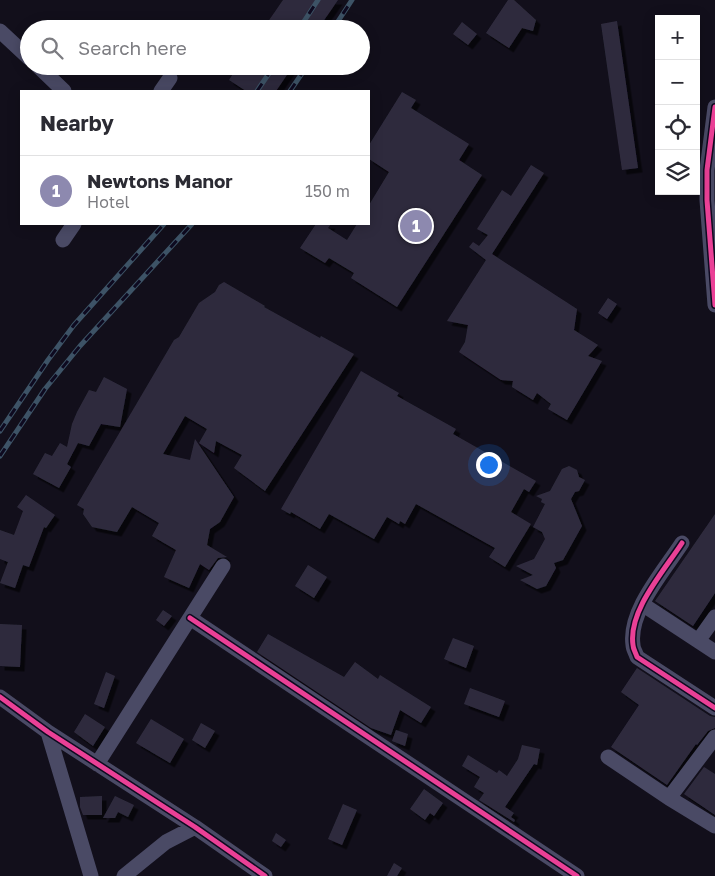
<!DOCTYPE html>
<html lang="en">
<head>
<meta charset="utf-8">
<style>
	body { margin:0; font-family:"Golos Text",sans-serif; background:#f7f7f7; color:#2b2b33 }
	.controls { position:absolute; right:15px; top:15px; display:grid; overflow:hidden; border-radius:0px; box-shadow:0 2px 12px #0003 }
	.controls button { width:45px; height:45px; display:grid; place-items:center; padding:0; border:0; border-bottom:1px solid #e1e1e2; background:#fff; color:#2b2b33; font:25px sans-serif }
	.you { position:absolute; left:488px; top:464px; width:18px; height:18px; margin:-12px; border:4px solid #fff; border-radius:50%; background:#1a73e8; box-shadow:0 0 0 8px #1a73e833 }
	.badge { display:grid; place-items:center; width:32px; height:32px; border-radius:50%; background:#8d89af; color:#fff; font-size:16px; font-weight:700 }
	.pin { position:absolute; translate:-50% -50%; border:2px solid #fff; box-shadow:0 1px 5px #0006 }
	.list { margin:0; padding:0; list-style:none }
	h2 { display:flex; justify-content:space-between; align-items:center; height:65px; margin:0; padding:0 20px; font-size:21px }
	h2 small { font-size:16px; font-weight:400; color:#7c7c81 }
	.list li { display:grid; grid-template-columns:32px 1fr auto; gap:15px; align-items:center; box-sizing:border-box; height:70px; padding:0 20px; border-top:1px solid #e1e1e2 }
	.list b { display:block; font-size:19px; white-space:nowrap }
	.list p { margin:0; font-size:16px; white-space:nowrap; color:#7c7c81 }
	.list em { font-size:16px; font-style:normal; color:#7c7c81 }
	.icon { flex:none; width:28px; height:28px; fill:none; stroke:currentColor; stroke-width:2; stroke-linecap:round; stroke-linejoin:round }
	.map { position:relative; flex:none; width:715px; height:876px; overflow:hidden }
	.search { position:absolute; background:#fff; box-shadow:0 2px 12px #0003; left:20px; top:20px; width:350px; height:55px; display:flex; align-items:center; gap:12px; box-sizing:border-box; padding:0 18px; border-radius:28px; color:#7c7c81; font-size:19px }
	.panel { position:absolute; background:#fff; box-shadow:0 2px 12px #0003; left:20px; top:90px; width:350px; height:135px; border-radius:0px }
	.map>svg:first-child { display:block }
</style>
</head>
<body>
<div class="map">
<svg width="715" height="876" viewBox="0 0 715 876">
	<defs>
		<filter id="shadow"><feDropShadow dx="4.5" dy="4.5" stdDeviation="0" flood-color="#0009"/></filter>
	</defs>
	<rect width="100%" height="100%" fill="#120f1b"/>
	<path fill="#2f2c3e" filter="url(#shadow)" d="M 283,0 L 338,0 L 318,29 L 263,29 Z
		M 508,0 L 514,0 L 536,20 L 533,31 L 522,28 L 509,48 L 486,33 Z
		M 617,21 L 638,168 L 622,170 L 601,24 Z
		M 462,22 L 477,34 L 468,45 L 453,34 Z
		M 238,66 L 293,66 L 276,91 L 246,91 L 229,80 Z
		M 402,92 L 416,100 L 411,108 L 469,144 L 459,160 L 482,175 L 397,307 L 351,278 L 354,273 L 329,258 L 325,263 L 300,248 L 316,224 L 331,224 L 328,228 L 347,240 L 357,224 L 369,224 L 369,205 L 389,172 L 369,159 L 369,145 Z
		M 531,165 L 544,173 L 492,254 L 577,309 L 574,330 L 598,345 L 588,356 L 602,361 L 567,420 L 548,409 L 551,404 L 537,393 L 533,400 L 512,387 L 513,381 L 501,380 L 459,352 L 465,342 L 468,325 L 447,321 L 486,260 L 469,247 L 473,242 L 479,246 L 488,235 L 477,229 L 502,190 L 511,196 Z
		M 224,282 L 265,306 L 264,307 L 320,338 L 321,336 L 354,354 L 265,491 L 234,468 L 242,455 L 216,441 L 214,453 L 199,443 L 207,429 L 185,416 L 163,454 L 190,460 L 195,439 L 234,497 L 220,522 L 210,529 L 207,545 L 227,557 L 218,558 L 209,570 L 200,564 L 189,588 L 164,577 L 176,550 L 152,536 L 159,523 L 132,507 L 117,532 L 92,527 L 83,514 L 84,509 L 77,505 L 174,340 L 179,337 L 199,303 L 215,292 L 219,285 Z
		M 608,298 L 617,304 L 607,319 L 598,313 Z
		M 361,371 L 399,393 L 397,396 L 456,429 L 453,434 L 536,481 L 529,492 L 524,489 L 511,512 L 531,524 L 505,567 L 489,557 L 495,548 L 416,504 L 405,524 L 400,521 L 399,524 L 387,517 L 374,539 L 329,514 L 320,529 L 291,512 L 290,514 L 281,509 Z
		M 104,377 L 127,389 L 120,427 L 101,424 L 89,446 L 78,443 L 67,464 L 71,467 L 59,488 L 33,474 L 45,453 L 52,456 L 60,443 L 67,447 L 72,424 L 77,412 L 89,390 L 96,392 Z
		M 569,466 L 577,470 L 579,477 L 585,480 L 579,491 L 575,492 L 571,499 L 582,526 L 563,560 L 554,563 L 556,568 L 546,586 L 537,589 L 520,580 L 533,575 L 516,566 L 534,559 L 545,539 L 542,532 L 533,527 L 545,504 L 541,502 L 542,499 L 536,496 L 550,491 L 562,469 Z
		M 26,495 L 55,515 L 46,528 L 44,527 L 29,567 L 23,565 L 15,588 L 0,583 L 8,562 L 0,559 L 0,530 L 14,535 L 23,511 L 17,507 Z
		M 715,514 L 715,593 L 693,626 L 655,601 Z
		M 308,565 L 327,577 L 314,598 L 295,586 Z
		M 163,610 L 172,616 L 164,626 L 156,620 Z
		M 0,624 L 22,625 L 20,667 L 0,666 Z
		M 268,634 L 344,677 L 355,662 L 378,679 L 380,675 L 431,707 L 421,723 L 400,710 L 391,735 L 371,728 L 257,652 Z
		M 453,638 L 474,646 L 466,668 L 444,659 Z
		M 637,668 L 710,716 L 715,717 L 715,728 L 708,731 L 697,745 L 696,744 L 667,785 L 611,747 L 639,705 L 621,692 Z
		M 106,672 L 115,676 L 104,708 L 94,704 Z
		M 470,688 L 505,701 L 499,717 L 464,704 Z
		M 85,714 L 105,727 L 93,746 L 74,732 Z
		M 151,719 L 184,739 L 170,763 L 136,743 Z
		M 201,723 L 215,731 L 205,748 L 192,740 Z
		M 396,730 L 408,734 L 405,746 L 392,741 Z
		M 522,745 L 540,749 L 537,765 L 534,764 L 505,807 L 514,813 L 511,817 L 515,820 L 514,822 L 479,800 L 484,793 L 474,787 L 480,777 L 462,766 L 468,755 L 497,773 L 499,770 L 507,776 L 518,759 Z
		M 704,767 L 715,774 L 715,815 L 684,794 Z
		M 424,789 L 443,803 L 434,816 L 430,813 L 425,820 L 410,809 Z
		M 102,796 L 102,815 L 83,815 L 80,807 L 80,797 Z
		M 115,796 L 134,805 L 128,817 L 118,812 L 115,818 L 103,818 Z
		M 343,804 L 357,810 L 342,845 L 328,839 Z
		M 276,833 L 286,840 L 281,847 L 272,841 Z
		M 394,863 L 402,868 L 397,876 L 387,876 Z"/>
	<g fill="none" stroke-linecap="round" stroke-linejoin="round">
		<path stroke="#4a4a65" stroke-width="15" d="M 0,31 L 29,58
			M 38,66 L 64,91
			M 161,91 L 170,78
			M 715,107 L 707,170 L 707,200 L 715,305
			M 63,240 L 74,224
			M 682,543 C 664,571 628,611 633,645 C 633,649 636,653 637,657 L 715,708
			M 642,604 L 715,652
			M 190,618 L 577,876
			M 698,641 L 715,617
			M 0,697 L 48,732 L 195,827 L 265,876
			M 48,732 L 91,876
			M 608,757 L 669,798 L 715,826
			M 97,764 L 223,566
			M 669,798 L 715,737
			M 124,876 L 166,842 L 195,827"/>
		<defs>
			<path id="rail" d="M 299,29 L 318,0
				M 333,29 L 352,0
				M 257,91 L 274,66
				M 290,91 L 307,66
				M 0,431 L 48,360 L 74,325 L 164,224
				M 0,456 L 45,389 L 80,346 L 192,224"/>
		</defs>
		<use href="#rail" stroke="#3d5366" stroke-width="5"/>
		<use href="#rail" stroke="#0e0a20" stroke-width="3" stroke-dasharray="9" stroke-linecap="butt"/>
		<defs>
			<path id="cycleway" d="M 715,107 L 707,170 L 707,200 L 715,305
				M 682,543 C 664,571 628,611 633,645 C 633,649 636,653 637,657 L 715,708
				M 190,618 L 577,876
				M 0,697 L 48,732 L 195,827 L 265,876"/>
		</defs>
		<use href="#cycleway" stroke="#0e0a20" stroke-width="8"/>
		<use href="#cycleway" stroke="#ea4096" stroke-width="5"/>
	</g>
</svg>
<div class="controls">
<button>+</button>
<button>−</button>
<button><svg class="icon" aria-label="locate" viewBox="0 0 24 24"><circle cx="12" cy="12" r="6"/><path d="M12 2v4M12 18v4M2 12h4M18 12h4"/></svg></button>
<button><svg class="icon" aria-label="layers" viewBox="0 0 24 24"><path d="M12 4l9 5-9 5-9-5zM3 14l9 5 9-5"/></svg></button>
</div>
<div class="you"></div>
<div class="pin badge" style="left:416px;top:226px">1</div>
<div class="search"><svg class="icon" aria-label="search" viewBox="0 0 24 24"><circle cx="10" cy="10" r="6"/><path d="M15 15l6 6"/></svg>Search here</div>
<section class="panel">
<h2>Nearby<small></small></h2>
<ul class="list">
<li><span class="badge">1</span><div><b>Newtons Manor</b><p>Hotel</p></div><em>150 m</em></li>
</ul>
</section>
</div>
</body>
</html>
